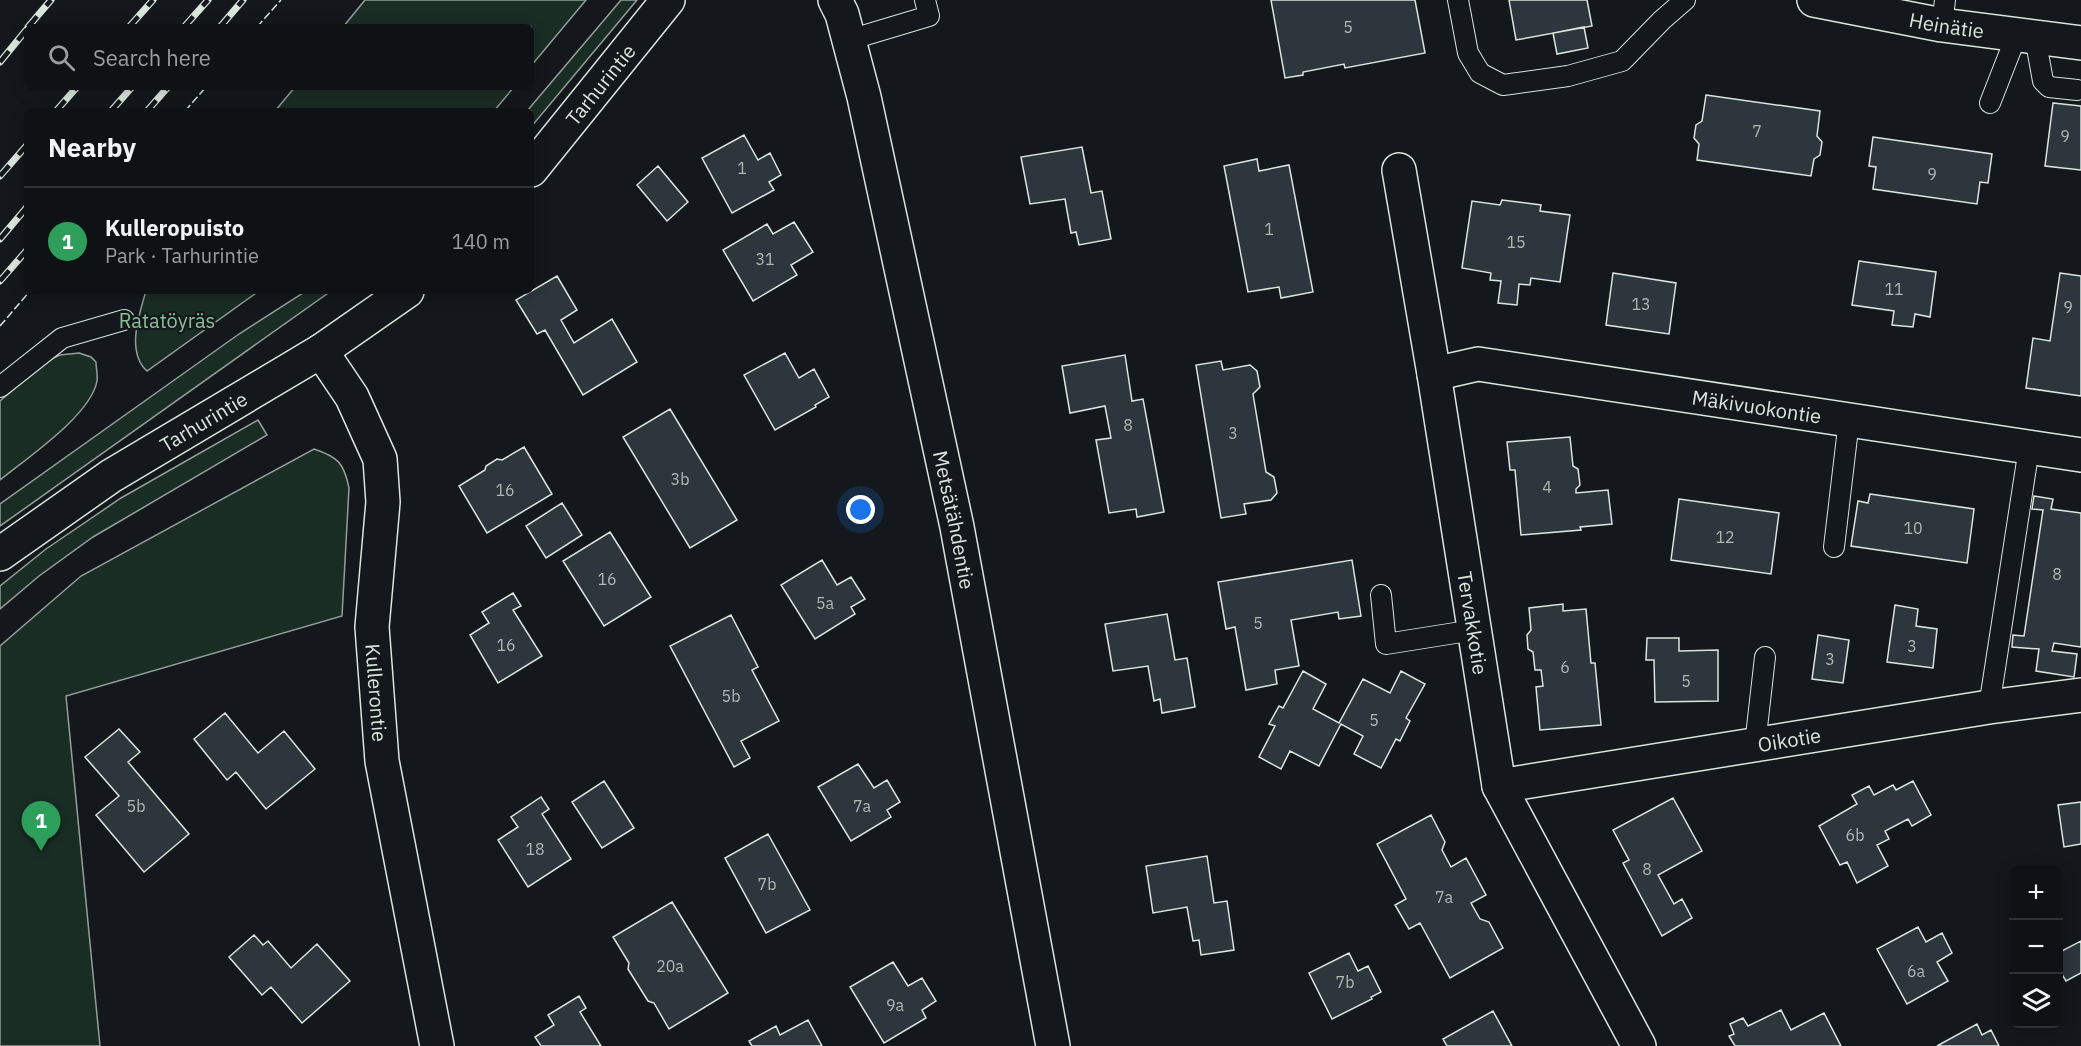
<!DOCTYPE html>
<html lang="en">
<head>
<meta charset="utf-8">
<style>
	body { margin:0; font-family:"IBM Plex Sans",sans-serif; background:#1d2022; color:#f1f3f6 }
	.controls { position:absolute; right:18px; bottom:18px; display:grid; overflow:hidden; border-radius:9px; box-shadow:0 3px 15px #0003 }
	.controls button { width:54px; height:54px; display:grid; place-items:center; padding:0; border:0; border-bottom:2px solid #2f3234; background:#0f1215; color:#f1f3f6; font:30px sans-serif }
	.you { position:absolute; left:861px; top:510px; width:21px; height:21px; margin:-15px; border:4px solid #fff; border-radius:50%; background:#1a73e8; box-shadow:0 0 0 9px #1a73e833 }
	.badge { display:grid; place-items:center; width:39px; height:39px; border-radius:50%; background:#ffb74d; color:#fff; font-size:20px; font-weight:700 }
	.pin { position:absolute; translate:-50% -50px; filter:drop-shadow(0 2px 3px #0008) }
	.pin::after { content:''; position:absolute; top:32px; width:21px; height:18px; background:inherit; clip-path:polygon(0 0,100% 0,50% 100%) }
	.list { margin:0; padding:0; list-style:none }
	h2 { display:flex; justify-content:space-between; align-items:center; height:78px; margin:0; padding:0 24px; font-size:26px }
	h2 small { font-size:20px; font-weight:400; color:#9b9ea0 }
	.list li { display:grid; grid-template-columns:39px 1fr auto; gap:18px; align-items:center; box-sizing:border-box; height:108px; padding:0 24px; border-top:2px solid #2f3234 }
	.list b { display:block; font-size:22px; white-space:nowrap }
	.list p { margin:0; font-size:20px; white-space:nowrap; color:#9b9ea0 }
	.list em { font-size:20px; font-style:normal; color:#9b9ea0 }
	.icon { flex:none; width:33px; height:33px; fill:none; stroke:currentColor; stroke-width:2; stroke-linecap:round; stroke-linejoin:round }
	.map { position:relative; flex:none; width:2081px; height:1046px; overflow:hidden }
	.search { position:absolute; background:#0f1215; box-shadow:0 3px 15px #0003; left:24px; top:24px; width:510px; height:66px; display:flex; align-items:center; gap:15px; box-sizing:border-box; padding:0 21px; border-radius:9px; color:#9b9ea0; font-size:22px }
	.panel { position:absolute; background:#0f1215; box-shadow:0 3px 15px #0003; left:24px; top:108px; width:510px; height:186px; border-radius:9px }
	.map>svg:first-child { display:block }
</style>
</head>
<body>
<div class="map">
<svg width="2081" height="1046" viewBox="0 0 2081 1046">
	<rect width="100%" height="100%" fill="#14181c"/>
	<path fill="#1a2d24" stroke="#939e99" stroke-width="1.5" d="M 365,0 L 586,0 L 531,66 L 531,27 L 343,27 Z
		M 621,0 L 637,0 L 531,127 L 531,111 L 527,111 Z
		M 295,87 L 514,87 L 494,111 L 275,111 Z
		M 146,291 L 259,291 L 147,371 C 126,352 139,315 146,291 Z
		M 306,291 L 331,291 L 0,526 L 0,504 L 239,334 Z
		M 79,353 L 91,357 L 96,362 C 96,368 98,375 97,381 C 91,415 27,458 0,480 L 0,401 L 45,362 L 60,355 Z
		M 258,420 L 267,435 L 93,537 L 39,576 L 0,609 L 0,586 L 46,549 L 121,498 Z
		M 314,449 C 338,457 344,463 349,488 L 342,616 L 66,696 L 100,1046 L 0,1046 L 0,646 L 81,576 Z"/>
	<path fill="#2c363c" stroke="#d8e6dc" stroke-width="1.5" d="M 1271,0 L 1415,0 L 1425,53 L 1345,68 L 1344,64 L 1303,72 L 1303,75 L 1285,78 Z
		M 1509,0 L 1587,0 L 1592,26 L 1516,40 Z
		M 1584,27 L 1588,48 L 1557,54 L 1553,33 Z
		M 1706,95 L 1820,111 L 1817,136 L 1822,142 L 1820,155 L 1814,159 L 1811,176 L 1697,160 L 1699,144 L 1694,138 L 1696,125 L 1702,121 Z
		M 2053,103 L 2081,106 L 2081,170 L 2045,166 Z
		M 744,135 L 758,160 L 770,153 L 781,175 L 769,182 L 774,190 L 732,213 L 702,158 Z
		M 1873,137 L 1992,154 L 1988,183 L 1980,182 L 1977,204 L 1873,189 L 1876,167 L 1869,166 Z
		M 1082,147 L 1091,193 L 1102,191 L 1111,239 L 1079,245 L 1076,232 L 1071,233 L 1065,199 L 1030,204 L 1021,157 Z
		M 1257,159 L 1259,171 L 1289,165 L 1313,292 L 1281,298 L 1279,287 L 1248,292 L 1224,166 Z
		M 658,166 L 688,202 L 667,221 L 637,185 Z
		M 1502,200 L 1541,205 L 1540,211 L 1570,215 L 1560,282 L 1531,278 L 1530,285 L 1519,284 L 1517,305 L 1498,303 L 1501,281 L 1490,280 L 1491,273 L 1462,268 L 1472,201 L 1500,205 Z
		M 794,222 L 813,252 L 791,265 L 797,275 L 753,301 L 723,250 L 767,224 L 773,234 Z
		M 1859,261 L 1936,272 L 1930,317 L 1915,314 L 1913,327 L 1892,325 L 1894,311 L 1852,305 Z
		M 1613,273 L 1676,283 L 1669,334 L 1606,325 Z
		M 2060,273 L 2081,276 L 2081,396 L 2026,388 L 2033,338 L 2050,341 Z
		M 557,276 L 577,310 L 561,320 L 574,343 L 612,319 L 637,362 L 583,395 L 545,330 L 537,334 L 516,300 Z
		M 785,353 L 799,378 L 814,369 L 829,397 L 815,405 L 816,407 L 775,430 L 744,375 Z
		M 1125,355 L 1132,401 L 1143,399 L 1164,512 L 1137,517 L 1136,509 L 1109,513 L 1096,440 L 1111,438 L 1105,406 L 1070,413 L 1062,366 Z
		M 1221,361 L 1223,370 L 1250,365 L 1257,371 L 1260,387 L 1253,394 L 1266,472 L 1274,477 L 1277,493 L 1271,500 L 1244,504 L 1246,514 L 1221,518 L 1196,365 Z
		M 670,409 L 737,520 L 690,548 L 623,437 Z
		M 1570,437 L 1573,466 L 1578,469 L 1580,485 L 1576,489 L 1576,493 L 1608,490 L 1612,524 L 1580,527 L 1581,530 L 1521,535 L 1515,470 L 1510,470 L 1507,442 Z
		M 524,447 L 552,494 L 487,533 L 459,486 L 485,470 L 486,466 L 497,459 L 502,460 Z
		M 1870,494 L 1974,509 L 1967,563 L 1851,546 L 1858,501 L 1868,503 Z
		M 2034,496 L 2053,499 L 2051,509 L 2081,513 L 2081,647 L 2054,643 L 2052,651 L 2077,654 L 2074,677 L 2036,671 L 2039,649 L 2012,647 L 2013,635 L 2024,636 L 2043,510 L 2032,509 Z
		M 1679,499 L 1779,513 L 1771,574 L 1671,560 Z
		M 562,503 L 582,535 L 546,558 L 526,526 Z
		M 610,532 L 651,597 L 604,626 L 563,561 Z
		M 822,560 L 837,585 L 851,577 L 865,599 L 851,607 L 855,614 L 815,639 L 781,585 Z
		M 1352,560 L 1361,616 L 1339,619 L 1338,612 L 1291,620 L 1299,666 L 1275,670 L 1277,684 L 1246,690 L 1235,627 L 1226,629 L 1218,582 Z
		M 513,593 L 521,606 L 513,610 L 542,656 L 498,683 L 470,635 L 489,623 L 482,612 Z
		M 1563,604 L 1563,611 L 1586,609 L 1591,663 L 1595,663 L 1601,725 L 1540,730 L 1536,687 L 1543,686 L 1541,670 L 1535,670 L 1533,652 L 1528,649 L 1527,635 L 1531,630 L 1529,608 Z
		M 1895,605 L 1918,609 L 1916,626 L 1937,629 L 1933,668 L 1887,662 Z
		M 1167,614 L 1175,660 L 1187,658 L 1195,707 L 1162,713 L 1160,699 L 1154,701 L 1148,666 L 1113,671 L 1105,624 Z
		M 731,615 L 758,667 L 752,670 L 779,721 L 741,741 L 750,758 L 734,767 L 670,646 Z
		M 1818,635 L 1849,640 L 1843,683 L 1812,679 Z
		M 1647,638 L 1679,638 L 1679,651 L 1718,650 L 1718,701 L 1655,702 L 1654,660 L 1646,660 Z
		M 1303,671 L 1326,684 L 1313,709 L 1339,723 L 1363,679 L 1390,693 L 1401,671 L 1425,684 L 1406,718 L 1410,721 L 1400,741 L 1396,739 L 1381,768 L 1354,754 L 1363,736 L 1341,724 L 1319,766 L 1290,751 L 1281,769 L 1259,757 L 1275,726 L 1269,724 L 1279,706 L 1283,708 Z
		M 225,713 L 258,753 L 284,731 L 315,769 L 266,809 L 236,772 L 227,780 L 194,739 Z
		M 119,729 L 140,752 L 128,762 L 189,834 L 144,872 L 96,815 L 119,796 L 85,757 Z
		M 858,764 L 874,788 L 887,780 L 900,802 L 887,810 L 891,817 L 851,841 L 818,787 Z
		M 604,781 L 634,828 L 602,848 L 572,802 Z
		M 1913,781 L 1931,815 L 1912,826 L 1908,819 L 1885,831 L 1889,839 L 1877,845 L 1888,866 L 1857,883 L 1847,862 L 1840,865 L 1819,826 L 1857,804 L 1852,795 L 1869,786 L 1874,795 L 1893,785 L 1896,790 Z
		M 541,797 L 549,809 L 542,814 L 571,859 L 528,887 L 498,840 L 518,827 L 511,817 Z
		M 1673,798 L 1702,851 L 1658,875 L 1674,904 L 1682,899 L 1692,918 L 1662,936 L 1623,863 L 1629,860 L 1613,830 Z
		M 2081,802 L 2081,844 L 2064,847 L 2058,805 Z
		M 1431,815 L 1445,842 L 1442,850 L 1451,867 L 1466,858 L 1486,895 L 1471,903 L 1480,919 L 1489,922 L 1503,948 L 1450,978 L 1420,923 L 1409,929 L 1395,905 L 1406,899 L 1377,844 Z
		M 768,834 L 810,910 L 766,933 L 725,858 Z
		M 1207,856 L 1214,903 L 1227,901 L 1234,950 L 1201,955 L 1199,940 L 1193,941 L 1187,907 L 1153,913 L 1146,866 Z
		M 672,902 L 728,993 L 669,1029 L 654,1003 L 648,1001 L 628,969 L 629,963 L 613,937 Z
		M 1918,927 L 1926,942 L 1942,933 L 1952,953 L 1937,962 L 1948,981 L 1907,1004 L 1877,949 Z
		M 254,935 L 263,945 L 268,941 L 291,968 L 317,944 L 350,981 L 302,1023 L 271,987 L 262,995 L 229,957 Z
		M 2081,941 L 2081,973 L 2066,981 L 2058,968 L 2058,953 Z
		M 1349,953 L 1358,971 L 1368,966 L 1381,992 L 1371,997 L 1372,999 L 1332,1019 L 1309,973 Z
		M 893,962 L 908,986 L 922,978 L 936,1001 L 922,1010 L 926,1018 L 884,1043 L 850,987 Z
		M 579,996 L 586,1008 L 580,1012 L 601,1046 L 541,1046 L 535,1037 L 554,1025 L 548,1015 Z
		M 1781,1010 L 1791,1030 L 1824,1013 L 1841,1046 L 1735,1046 L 1729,1036 L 1734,1034 L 1730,1024 L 1743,1018 L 1748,1026 Z
		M 1493,1011 L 1512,1046 L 1447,1046 L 1443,1039 Z
		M 808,1020 L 822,1046 L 752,1046 L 749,1041 L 776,1026 L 780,1035 Z
		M 1977,1024 L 1982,1035 L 1991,1030 L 1999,1046 L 1937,1046 Z"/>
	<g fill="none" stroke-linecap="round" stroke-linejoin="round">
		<defs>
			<path id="service" d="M 1458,0 L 1468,53 L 1480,73 L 1503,85 L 1568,76 L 1622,61 L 1662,20 L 1685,0
				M 1942,25 L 1945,0
				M 2035,37 L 2043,81 L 2049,87 L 2077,90
				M 849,40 L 929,16 L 925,0
				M 1990,103 L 2017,34
				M 0,387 L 62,338 L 124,320
				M 1834,547 L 1849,420
				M 1381,595 L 1386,644 L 1474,630
				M 1989,707 L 2029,448
				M 1755,745 L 1765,657"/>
			<g id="minor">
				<path id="s1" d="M 835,0 L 842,14 L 864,97 L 957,527 L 1053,1046"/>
				<path id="s2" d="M 1814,0 L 1942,25 L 2081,43"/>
				<path id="s3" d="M 1399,170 L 1434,374 L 1499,786 L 1639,1046"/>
				<path id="s4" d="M 321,351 L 352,397 L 380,459 L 383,502 L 372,627 L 382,761 L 437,1046"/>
				<path id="s5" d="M 1434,374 L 1478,364 L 2081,455"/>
				<path id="s6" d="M 1499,786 L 1989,707 L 2081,695"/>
			</g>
			<g id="tertiary">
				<path id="s7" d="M 531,170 L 668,0"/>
				<path id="s8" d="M 0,554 L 111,476 L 321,351 L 407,291"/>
			</g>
		</defs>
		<use href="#service" stroke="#d8e6dc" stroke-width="22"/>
		<use href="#minor" stroke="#d8e6dc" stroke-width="36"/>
		<use href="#tertiary" stroke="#d8e6dc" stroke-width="36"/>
		<use href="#service" stroke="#14181c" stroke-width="20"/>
		<use href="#minor" stroke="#14181c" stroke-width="33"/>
		<use href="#tertiary" stroke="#14181c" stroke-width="33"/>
		<defs>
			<path id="rail" d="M 28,27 L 51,0
				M 129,27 L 153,0
				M 184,27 L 208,0
				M 220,27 L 243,0
				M 0,62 L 27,29
				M 56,111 L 77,87
				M 111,111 L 132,87
				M 147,111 L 168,87
				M 0,176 L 27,145
				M 0,239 L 27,207
				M 0,281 L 27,250"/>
		</defs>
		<use href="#rail" stroke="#d8e6dc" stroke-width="7"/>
		<use href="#rail" stroke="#14181c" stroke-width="4.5" stroke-dasharray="14" stroke-linecap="butt"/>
		<path stroke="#d8e6dc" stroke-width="1.5" stroke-dasharray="8 3" stroke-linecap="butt" d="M 257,27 L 281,0
			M 185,111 L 206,87
			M 0,326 L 30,291"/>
	</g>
	<g text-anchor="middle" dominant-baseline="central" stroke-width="4.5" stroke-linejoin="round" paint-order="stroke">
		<g font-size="16" fill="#adbab4">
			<text x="1348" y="27">5</text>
			<text x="1757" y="131">7</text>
			<text x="2065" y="136">9</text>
			<text x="742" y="168">1</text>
			<text x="1932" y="174">9</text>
			<text x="1269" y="229">1</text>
			<text x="1516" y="242">15</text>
			<text x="765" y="259">31</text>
			<text x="1894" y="289">11</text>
			<text x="1641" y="304">13</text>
			<text x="2068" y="307">9</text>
			<text x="1128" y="425">8</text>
			<text x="1233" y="433">3</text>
			<text x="680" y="479">3b</text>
			<text x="1547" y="487">4</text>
			<text x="505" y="490">16</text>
			<text x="1913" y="528">10</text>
			<text x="1725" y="537">12</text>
			<text x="2057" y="574">8</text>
			<text x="607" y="579">16</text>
			<text x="825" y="603">5a</text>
			<text x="1258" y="623">5</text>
			<text x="506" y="645">16</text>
			<text x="1912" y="646">3</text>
			<text x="1830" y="659">3</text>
			<text x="1565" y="667">6</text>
			<text x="1686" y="681">5</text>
			<text x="731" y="696">5b</text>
			<text x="1374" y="720">5</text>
			<text x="136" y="806">5b</text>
			<text x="862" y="806">7a</text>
			<text x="1855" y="835">6b</text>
			<text x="535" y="849">18</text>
			<text x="1647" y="869">8</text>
			<text x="767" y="884">7b</text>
			<text x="1444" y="897">7a</text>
			<text x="670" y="966">20a</text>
			<text x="1916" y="971">6a</text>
			<text x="1345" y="982">7b</text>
			<text x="895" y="1005">9a</text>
		</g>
		<g font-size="20" fill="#d8e6dc" stroke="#14181c">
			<text stroke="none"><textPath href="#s2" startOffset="135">Heinätie</textPath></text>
			<text stroke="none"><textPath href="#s7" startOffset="110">Tarhurintie</textPath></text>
			<text stroke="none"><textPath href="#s5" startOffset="327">Mäkivuokontie</textPath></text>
			<text stroke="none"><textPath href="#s8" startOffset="243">Tarhurintie</textPath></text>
			<text stroke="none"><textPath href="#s1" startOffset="534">Metsätähdentie</textPath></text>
			<text stroke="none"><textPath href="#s3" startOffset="459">Tervakkotie</textPath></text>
			<text stroke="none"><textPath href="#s4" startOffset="358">Kullerontie</textPath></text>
			<text stroke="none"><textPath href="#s6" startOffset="294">Oikotie</textPath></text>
		</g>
		<g font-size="20" fill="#8ac095" stroke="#14181c">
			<text x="167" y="320">Ratatöyräs</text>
		</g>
	</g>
</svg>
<div class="controls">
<button>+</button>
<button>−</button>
<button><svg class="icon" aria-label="layers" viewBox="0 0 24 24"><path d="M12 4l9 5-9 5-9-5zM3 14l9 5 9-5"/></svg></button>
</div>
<div class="you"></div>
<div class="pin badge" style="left:41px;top:851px;background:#2e9e5b">1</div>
<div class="search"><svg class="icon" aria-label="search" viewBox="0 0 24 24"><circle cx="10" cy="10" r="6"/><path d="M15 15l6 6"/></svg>Search here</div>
<section class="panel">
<h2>Nearby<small></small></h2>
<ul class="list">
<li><span class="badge" style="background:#2e9e5b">1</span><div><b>Kulleropuisto</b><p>Park · Tarhurintie</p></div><em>140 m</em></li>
</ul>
</section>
</div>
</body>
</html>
